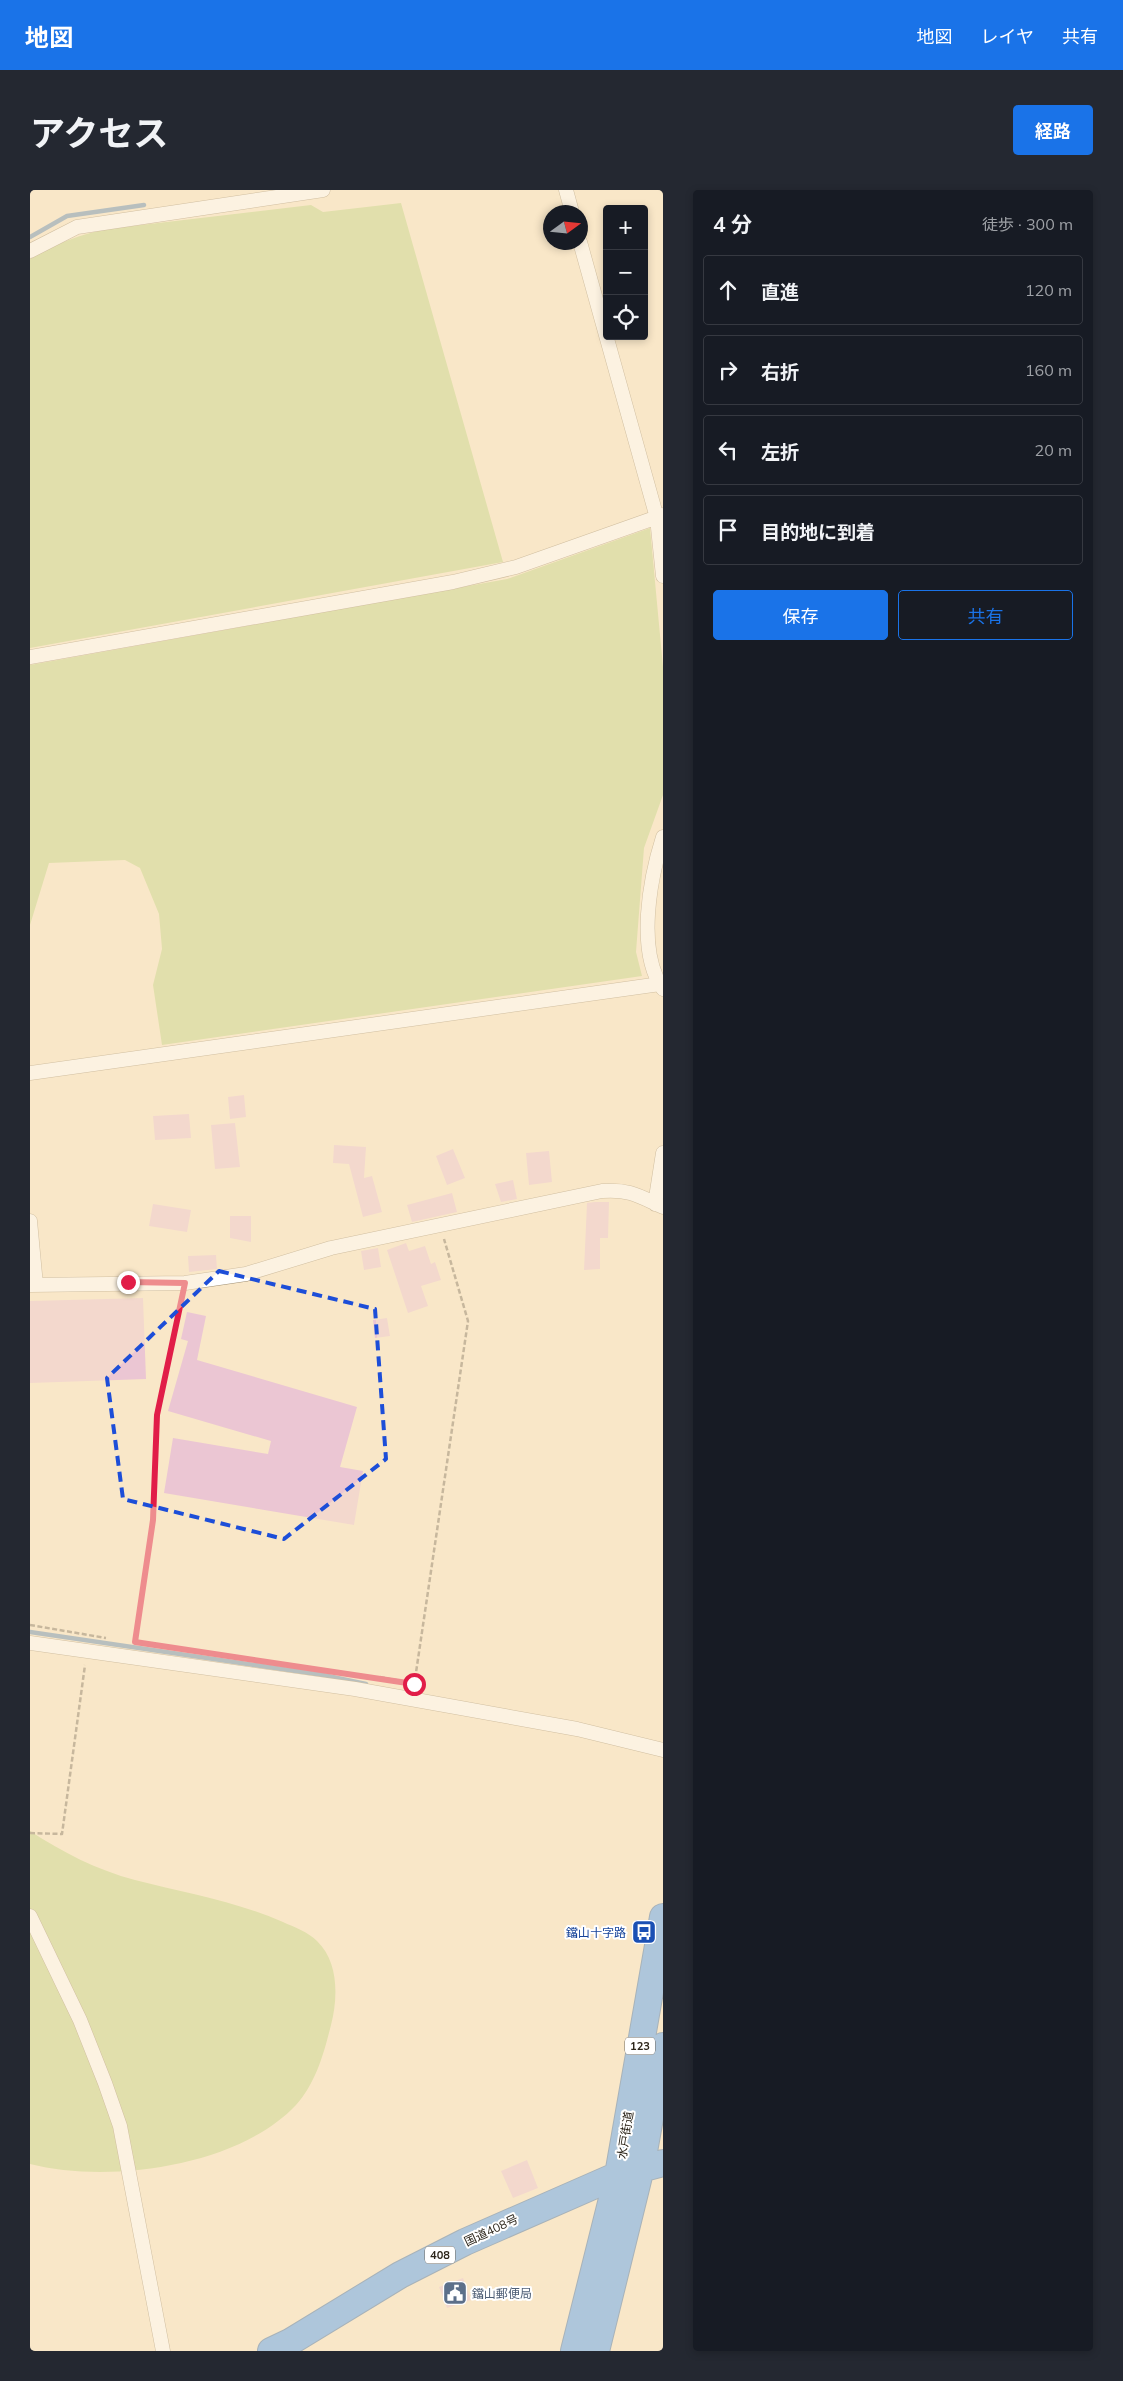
<!DOCTYPE html>
<html lang="ja">
<head>
<meta charset="utf-8">
<style>
	body { margin:0; font-family:Mulish,"Noto Sans JP",sans-serif; background:#242831; color:#f1f3f6 }
	.controls { position:absolute; right:15px; top:15px; display:grid; overflow:hidden; border-radius:5px; box-shadow:0 2px 8px #0003 }
	.controls button { width:45px; height:45px; display:grid; place-items:center; padding:0; border:0; border-bottom:1px solid #363941; background:#171b24; color:#f1f3f6; font:25px sans-serif }
	.compass { position:absolute; left:513px; top:15px; width:45px; height:45px; border-radius:50%; background:#171b24; box-shadow:0 2px 8px #0003; rotate:75deg }
	.stop { position:absolute; width:15px; height:15px; margin:-11px; border:4px solid #e11d48; border-radius:50%; background:#fff }
	.stop.end { background:#e11d48; border-color:#fff; box-shadow:0 1px 5px #0008 }
	.list { margin:0; padding:0; list-style:none }
	h2 { display:flex; justify-content:space-between; align-items:center; height:65px; margin:0; padding:0 20px; font-size:21px }
	h2 small { font-size:16px; font-weight:400; color:#9ea1a6 }
	.list li { display:grid; grid-template-columns:32px 1fr auto; gap:15px; align-items:center; box-sizing:border-box; height:70px; margin:0 10px 10px; padding:0 10px; border:1px solid #363941; border-radius:5px }
	.list b { display:block; font-size:19px; white-space:nowrap }
	.list em { font-size:16px; font-style:normal; color:#9ea1a6 }
	.actions { display:flex; gap:10px; padding:15px 20px }
	.actions a { flex:1; padding:11px 0; border:1px solid #1a73e8; border-radius:5px; text-align:center; font-size:18px; color:#1a73e8 }
	.actions .main { background:#1a73e8; color:#fff }
	.icon { flex:none; width:28px; height:28px; fill:none; stroke:currentColor; stroke-width:2; stroke-linecap:round; stroke-linejoin:round }
	.map { position:relative; flex:none; width:633px; height:2161px; overflow:hidden; border-radius:5px }
	header { display:flex; align-items:center; gap:30px; box-sizing:border-box; height:70px; padding:0 25px; background:#1a73e8; color:#fff }
	header strong { font-size:24px }
	nav { display:flex; gap:28px; margin-inline-start:auto; font-size:18px }
	.intro { display:flex; align-items:center; justify-content:space-between; box-sizing:border-box; height:120px; padding:0 30px }
	h1 { margin:0; font-size:35px }
	.button { padding:12px 22px; border-radius:5px; background:#1a73e8; color:#fff; font-size:18px; font-weight:700 }
	main { display:flex; gap:30px; padding:0 30px }
	aside { flex:1; background:#171b24; border-radius:5px; box-shadow:0 2px 8px #0003 }
	.map>svg:first-child { display:block }
</style>
</head>
<body>
<header>
<strong>地図</strong>
<nav><a>地図</a><a>レイヤ</a><a>共有</a></nav>
</header>
<div class="intro"><h1>アクセス</h1><a class="button">経路</a></div>
<main>
<div class="map">
<svg width="633" height="2161" viewBox="0 0 633 2161">
	<rect width="100%" height="100%" fill="#f9e7c8"/>
	<path fill="#c4d689" d="M 371,13 L 473,372 L 0,458 L 0,69 C 25,54 48,45 77,39 L 281,15 L 293,22 Z
		M 620,338 L 633,477 L 633,605 L 614,658 L 606,762 L 612,786 L 132,855 L 123,795 L 132,759 L 129,724 L 110,678 L 95,670 L 19,673 L 0,735 L 0,475 L 477,389 Z
		M 0,1641 C 32,1662 67,1680 105,1690 C 155,1703 205,1711 253,1732 C 264,1737 278,1742 287,1751 C 309,1772 308,1808 301,1835 C 294,1863 286,1893 266,1915 C 208,1977 78,1994 0,1974 Z"/>
	<g fill="none" stroke-linecap="round" stroke-linejoin="round">
		<path stroke="#698fb2" stroke-width="4.5" d="M 0,47 L 37,26 L 114,15
			M 0,1442 L 293,1485 L 336,1494"/>
	</g>
	<path fill="#ebc6d3" d="M 214,905 L 216,927 L 200,929 L 198,907 Z
		M 159,924 L 161,948 L 125,950 L 123,926 Z
		M 205,933 L 210,977 L 185,979 L 181,935 Z
		M 304,955 L 336,957 L 334,988 L 342,986 L 352,1022 L 333,1027 L 319,974 L 303,973 Z
		M 423,959 L 435,988 L 417,995 L 406,966 Z
		M 519,961 L 522,992 L 499,995 L 496,963 Z
		M 483,990 L 487,1009 L 471,1012 L 465,994 Z
		M 422,1003 L 427,1022 L 382,1032 L 377,1015 Z
		M 565,1012 L 579,1012 L 578,1048 L 570,1048 L 570,1079 L 554,1080 L 557,1013 Z
		M 123,1014 L 161,1020 L 157,1042 L 119,1036 Z
		M 200,1026 L 221,1026 L 221,1052 L 200,1048 Z
		M 376,1053 L 379,1061 L 395,1056 L 401,1074 L 405,1072 L 411,1090 L 391,1096 L 398,1116 L 378,1123 L 357,1060 Z
		M 348,1058 L 351,1077 L 334,1080 L 331,1061 Z
		M 186,1065 L 187,1079 L 159,1082 L 158,1066 Z
		M 113,1108 L 116,1189 L 0,1193 L 0,1111 Z
		M 157,1122 L 176,1126 L 167,1170 L 327,1217 L 310,1277 L 333,1281 L 324,1335 L 134,1303 L 143,1248 L 238,1264 L 241,1251 L 138,1221 L 158,1151 L 151,1149 Z
		M 357,1128 L 360,1146 L 345,1148 L 343,1130 Z
		M 497,1970 L 508,1998 L 483,2008 L 471,1981 Z
		M 433,2088 L 441,2110 L 417,2118 L 409,2097 Z"/>
	<g fill="none" stroke-linecap="round" stroke-linejoin="round">
		<defs>
			<path id="street" d="M 536,0 L 542,22
				M 550,52 L 627,328 L 633,386
				M 0,61 L 47,37 L 293,0
				M 0,467 L 423,392 L 486,377 L 633,325
				M 633,647 C 620,688 606,761 633,799
				M 0,883 L 630,794
				M 625,1014 L 633,963
				M 0,1031 L 6,1095
				M 0,1095 L 155,1093 L 216,1084 L 301,1058 L 572,1001 C 600,999 609,1006 633,1017
				M 0,1453 L 325,1499 L 547,1539 L 633,1560
				M 0,1726 L 50,1830 L 75,1893 L 90,1936 L 133,2161"/>
			<path id="highway" d="M 241,2161 L 260,2152 L 370,2085 L 435,2052 L 588,1985 L 633,1973
				M 544,2161 L 588,1985 L 633,1727
				M 566,2161 L 611,1978 L 633,1856"/>
		</defs>
		<use href="#street" stroke="#a08f72" stroke-width="15"/>
		<use href="#highway" stroke="#4573a6" stroke-width="28"/>
		<path stroke="#897d69" stroke-width="2.5" stroke-dasharray="5 2.5" stroke-linecap="butt" d="M 0,1435 L 76,1448
			M 107,1452 L 105,1452 L 123,1330 L 127,1225 L 152,1107
			M 350,1487 L 381,1493
			M 384,1496 L 438,1131 L 414,1049
			M 0,1643 L 32,1644 L 55,1475"/>
		<use href="#street" stroke="#fff" stroke-width="14"/>
		<use href="#highway" stroke="#539df2" stroke-width="26"/>
	</g>
	<g fill="none" stroke-linecap="round" stroke-linejoin="round">
		<path stroke="#e11d48" stroke-width="6" d="M 98,1092 L 155,1093 L 127,1225 L 123,1330 L 105,1452 L 384,1494"/>
	</g>
	<path d="M0 0H633V2161H0ZM 189,1081 L 345,1119 L 356,1269 L 254,1349 L 93,1309 L 77,1188 Z" fill="#f9e7c8" fill-opacity=".55" fill-rule="evenodd"/>
	<path fill="none" stroke="#1d4ed8" stroke-width="4" stroke-dasharray="10 6" stroke-linejoin="round" d="M 189,1081 L 345,1119 L 356,1269 L 254,1349 L 93,1309 L 77,1188 Z"/>
	<defs>
		<symbol id="bus-square" viewBox="-11 -11 22 22"><rect x="-9" y="-9" width="18" height="18" rx="4" fill="#1a4fb4" stroke="#fff"/><path d="M-5-6H5V4H4V6H2V4H-2V6H-4V4H-5ZM-3.5-4V0h7V-4ZM-3.5 1.2v1.5H-2V1.2ZM2 1.2v1.5H3.5V1.2Z" fill="#fff"/></symbol>
		<symbol id="civic-square" viewBox="-11 -11 22 22"><rect x="-9" y="-9" width="18" height="18" rx="4" fill="#5c6f8a" stroke="#fff"/><path d="M-.6-6.5H3V-4.5H.6V-3L4-1V1h2V6H-6V1h2V-1L-.6-3ZM-1.2 2.5V6h2.4V2.5Z" fill="#fff"/></symbol>
	</defs>
	<g fill-rule="evenodd">
		<use href="#bus-square" x="600" y="1728" width="28" height="28"/>
		<use href="#civic-square" x="411" y="2089" width="28" height="28"/>
	</g>
	<g text-anchor="middle" dominant-baseline="central" stroke-width="4" stroke-linejoin="round" paint-order="stroke">
		<g fill="#fff" stroke="#6b665f" stroke-width="1">
			<rect x="595" y="1847.5" width="30" height="17" rx="4"/>
			<rect x="395" y="2056.5" width="30" height="17" rx="4"/>
		</g>
		<g font-size="11" font-weight="bold" fill="#2c251a">
			<text x="610" y="1856">123</text>
			<text x="410" y="2065">408</text>
		</g>
		<g font-size="12" fill="#164399" stroke="#fff" text-anchor="end">
			<text x="596" y="1742">鐺山十字路</text>
		</g>
		<g font-size="12" fill="#2c251a" stroke="#fff">
			<text transform="translate(595 1945) rotate(-81)">水戸街道</text>
			<text transform="translate(461 2040) rotate(-25)">国道408号</text>
		</g>
		<g font-size="12" fill="#4e5e75" stroke="#fff" text-anchor="start">
			<text x="442" y="2103">鐺山郵便局</text>
		</g>
	</g>
</svg>
<div class="controls">
<button>+</button>
<button>−</button>
<button><svg class="icon" aria-label="locate" viewBox="0 0 24 24"><circle cx="12" cy="12" r="6"/><path d="M12 2v4M12 18v4M2 12h4M18 12h4"/></svg></button>
</div>
<svg class="compass" viewBox="-18 -18 36 36"><path d="M0-13l5 13h-10z" fill="#e53935"/><path d="M0 13l5-13h-10z" fill="#9ea1a6"/></svg>
<div class="stop" style="left:384px;top:1494px"></div>
<div class="stop end" style="left:98px;top:1092px"></div>
</div>
<aside>
<h2>4 分<small>徒歩 · 300 m</small></h2>
<ul class="list">
<li><svg class="icon" aria-label="ahead" viewBox="0 0 24 24"><path d="M12 20V5M6 11l6-6 6 6"/></svg><div><b>直進</b></div><em>120 m</em></li>
<li><svg class="icon" aria-label="right" viewBox="0 0 24 24"><path d="M7 20v-9h11M14 6l5 5-5 5"/></svg><div><b>右折</b></div><em>160 m</em></li>
<li><svg class="icon" aria-label="left" viewBox="0 0 24 24"><path d="M17 20v-9H6M10 6l-5 5 5 5"/></svg><div><b>左折</b></div><em>20 m</em></li>
<li><svg class="icon" aria-label="arrive" viewBox="0 0 24 24"><path d="M6 21V4h12l-3 4 3 4H6"/></svg><div><b>目的地に到着</b></div></li>
</ul>
<div class="actions"><a class="main">保存</a><a>共有</a></div>
</aside>
</main>
</body>
</html>
